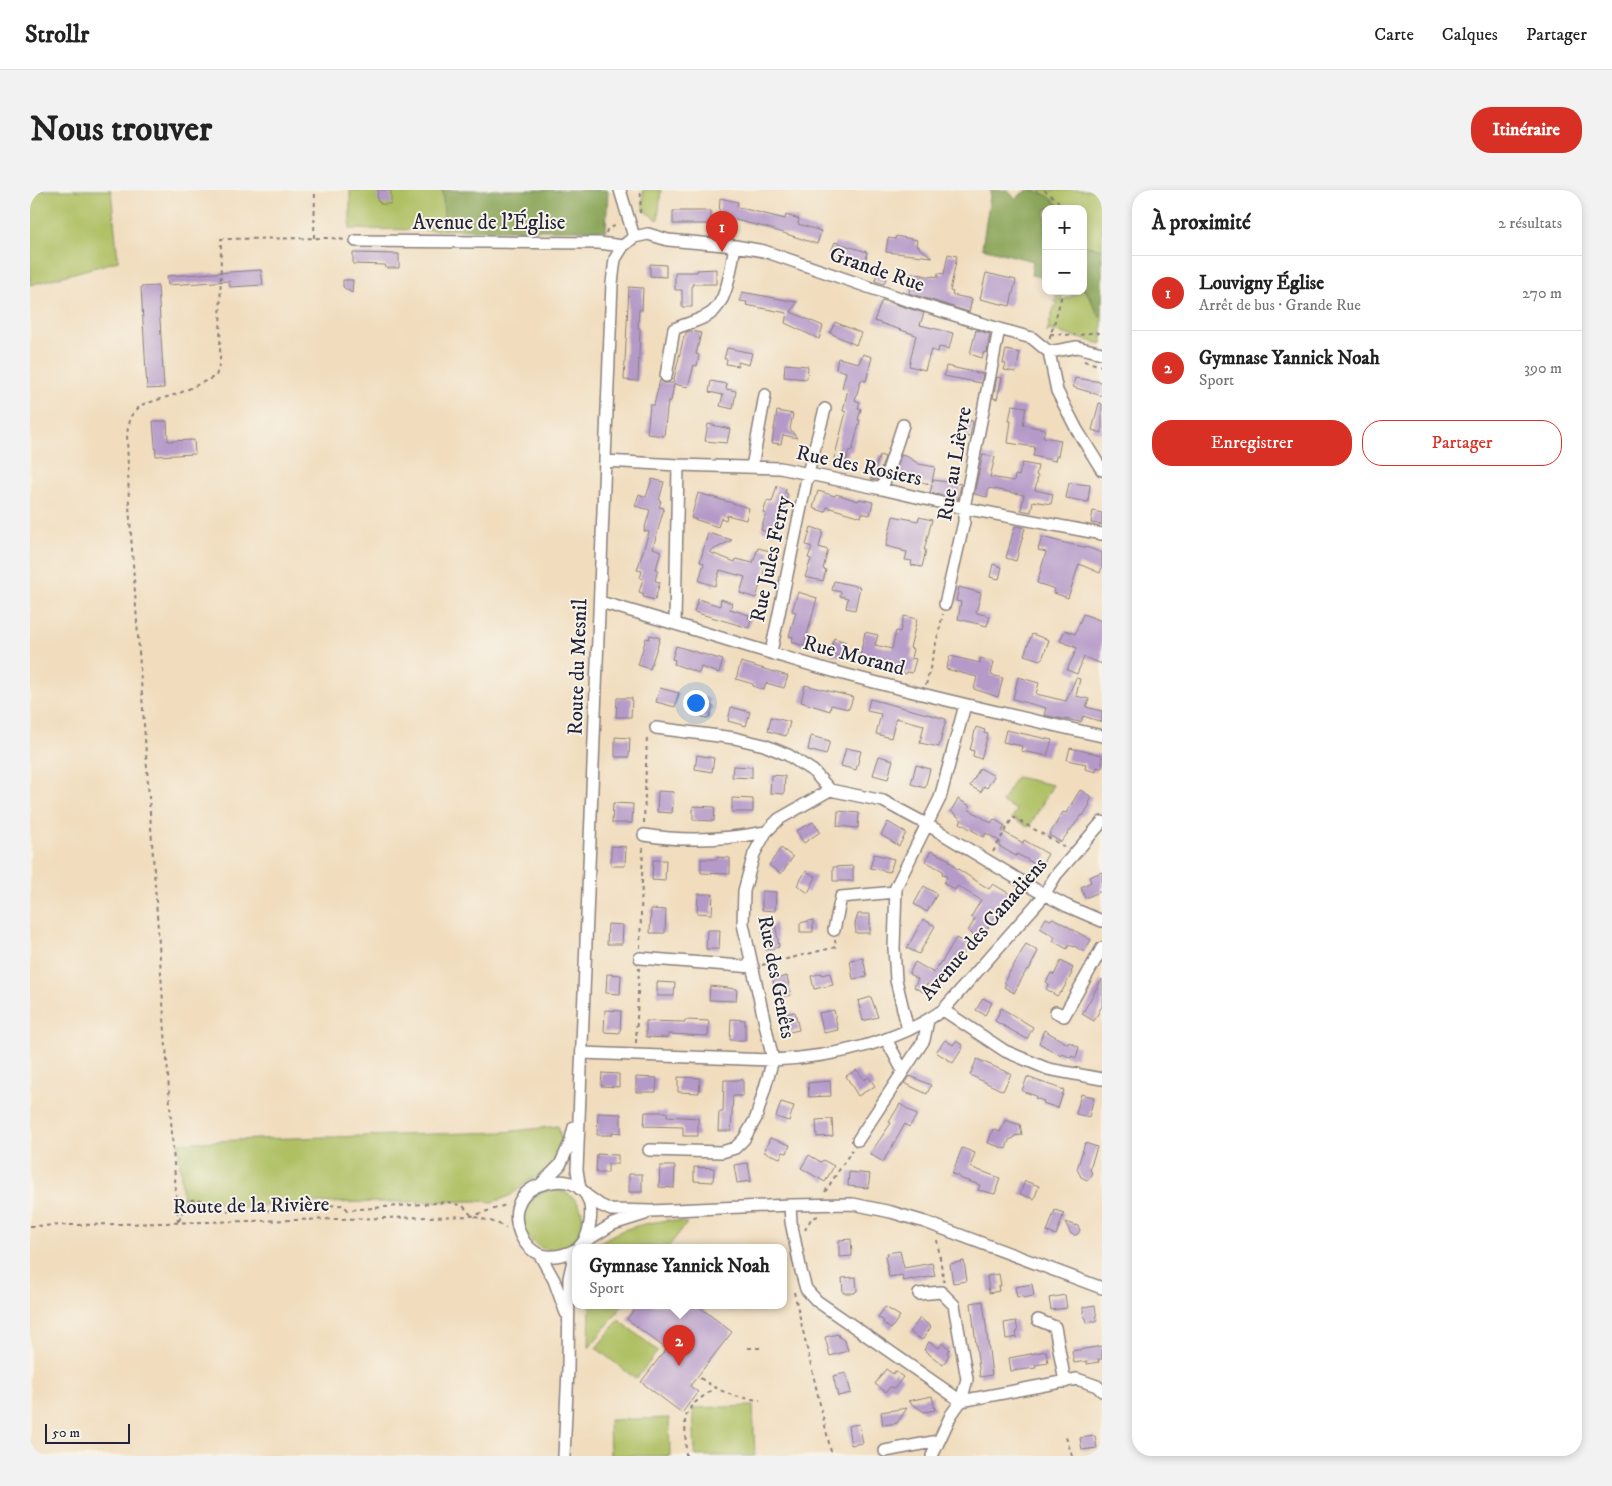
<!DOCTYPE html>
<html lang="fr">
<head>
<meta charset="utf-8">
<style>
	body { margin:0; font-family:"IM FELL DW Pica",serif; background:#f2f2f2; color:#222 }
	.controls { position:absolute; right:15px; top:15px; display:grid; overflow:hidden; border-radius:10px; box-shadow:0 2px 8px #0003 }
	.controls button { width:45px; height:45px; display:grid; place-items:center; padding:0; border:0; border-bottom:1px solid #e0e0e0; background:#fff; color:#222; font:25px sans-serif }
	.scale { position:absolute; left:15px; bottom:12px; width:85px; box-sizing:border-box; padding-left:5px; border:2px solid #22223b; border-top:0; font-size:14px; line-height:18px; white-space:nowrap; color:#22223b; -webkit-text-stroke:4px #f7f3e8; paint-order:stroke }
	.you { position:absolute; left:665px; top:512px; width:18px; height:18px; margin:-12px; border:4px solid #fff; border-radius:50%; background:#1a73e8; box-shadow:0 0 0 8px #1a73e833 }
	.badge { display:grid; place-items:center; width:32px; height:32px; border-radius:50%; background:#d93025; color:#fff; font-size:16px; font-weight:700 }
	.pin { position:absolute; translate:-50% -41px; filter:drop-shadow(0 1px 2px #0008) }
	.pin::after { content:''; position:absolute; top:26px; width:18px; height:15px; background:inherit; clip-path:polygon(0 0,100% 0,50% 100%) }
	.popup { position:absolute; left:542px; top:1054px; width:215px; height:65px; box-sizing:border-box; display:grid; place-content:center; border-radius:10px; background:#fff; filter:drop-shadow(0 1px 4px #0005); font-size:16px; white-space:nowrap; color:#767676 }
	.popup b { font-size:19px; color:#222 }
	.popup::after { content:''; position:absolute; left:50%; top:100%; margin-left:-10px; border:10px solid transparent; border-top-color:#fff }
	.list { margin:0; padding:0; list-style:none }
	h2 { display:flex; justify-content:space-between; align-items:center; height:65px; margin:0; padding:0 20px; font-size:21px }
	h2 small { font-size:16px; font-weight:400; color:#767676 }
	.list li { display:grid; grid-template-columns:32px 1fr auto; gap:15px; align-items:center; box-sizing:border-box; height:75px; padding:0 20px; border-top:1px solid #e0e0e0 }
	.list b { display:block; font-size:19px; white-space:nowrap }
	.list p { margin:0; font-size:16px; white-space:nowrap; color:#767676 }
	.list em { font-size:16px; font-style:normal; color:#767676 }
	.actions { display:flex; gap:10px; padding:15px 20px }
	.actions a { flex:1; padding:11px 0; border:1px solid #d93025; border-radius:20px; text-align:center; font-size:18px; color:#d93025 }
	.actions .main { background:#d93025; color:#fff }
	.map { position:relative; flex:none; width:1072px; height:1266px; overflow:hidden; border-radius:20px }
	header { display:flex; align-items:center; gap:30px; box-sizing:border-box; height:70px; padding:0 25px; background:#fff; border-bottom:1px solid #e0e0e0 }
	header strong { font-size:24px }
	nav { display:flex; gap:28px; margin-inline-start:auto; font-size:18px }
	.intro { display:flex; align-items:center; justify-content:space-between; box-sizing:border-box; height:120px; padding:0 30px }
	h1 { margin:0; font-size:35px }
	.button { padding:12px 22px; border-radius:20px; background:#d93025; color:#fff; font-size:18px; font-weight:700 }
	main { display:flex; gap:30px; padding:0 30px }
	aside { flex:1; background:#fff; border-radius:20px; box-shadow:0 2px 8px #0003 }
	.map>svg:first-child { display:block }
</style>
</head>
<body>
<header>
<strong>Strollr</strong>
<nav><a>Carte</a><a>Calques</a><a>Partager</a></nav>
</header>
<div class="intro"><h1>Nous trouver</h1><a class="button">Itinéraire</a></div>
<main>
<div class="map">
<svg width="1072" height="1266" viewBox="0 0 1072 1266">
	<rect width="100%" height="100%" fill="#f7f3e8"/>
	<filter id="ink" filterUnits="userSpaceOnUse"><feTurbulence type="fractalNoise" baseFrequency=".02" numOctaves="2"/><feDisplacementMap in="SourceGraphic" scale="10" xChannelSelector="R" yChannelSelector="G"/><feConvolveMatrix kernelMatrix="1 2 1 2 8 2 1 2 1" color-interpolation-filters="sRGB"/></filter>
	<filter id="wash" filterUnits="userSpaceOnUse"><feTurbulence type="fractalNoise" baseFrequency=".0096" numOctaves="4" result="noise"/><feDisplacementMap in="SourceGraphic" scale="20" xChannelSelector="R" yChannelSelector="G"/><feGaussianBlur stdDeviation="1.12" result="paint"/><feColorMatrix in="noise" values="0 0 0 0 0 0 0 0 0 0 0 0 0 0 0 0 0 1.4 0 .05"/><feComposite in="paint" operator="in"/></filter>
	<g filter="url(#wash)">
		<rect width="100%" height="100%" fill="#f1ddbe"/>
		<path fill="#afc064" stroke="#687150" d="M 0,0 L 81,0 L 88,71 L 0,95 Z
			M 320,0 L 413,0 L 414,40 L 320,39 Z
			M 613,0 L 631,0 L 628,30 L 614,21 L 613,15 Z
			M 1009,0 L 1072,0 L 1072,59 L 1057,56 L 1053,57 L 1053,19 L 1030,19 L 1027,13 Z
			M 1055,99 L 1070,127 L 1072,126 L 1072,154 L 1019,140 L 1017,143 L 1024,116 L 1026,117 L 1028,113 L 1025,112 L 1028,101 L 1033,101 L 1031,111 Z
			M 986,587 L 1023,595 L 999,637 L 982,628 L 987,620 L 972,612 Z
			M 528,936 L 533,956 L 526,972 L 516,982 L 500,990 L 481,1005 L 472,1009 L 462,1012 L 445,1011 L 277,1013 L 195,1018 L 183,1009 L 153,1010 L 148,953 L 227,949 L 475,942 Z
			M493 1030a30 30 0 1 1 60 0a30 30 0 1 1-60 0Z
			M 638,1030 L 657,1033 L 638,1057 L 564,1057 C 586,1039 611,1034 638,1030 Z
			M 560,1115 L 593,1115 L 559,1158 Z
			M 589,1130 L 628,1161 L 606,1189 L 566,1158 Z
			M 723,1216 L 725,1266 L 665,1266 L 663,1218 Z
			M 639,1228 L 640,1266 L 580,1266 L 579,1230 Z"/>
		<path fill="#8ba65a" stroke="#56644a" d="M 413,0 L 578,0 L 576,40 L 414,40 Z
			M 961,0 L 978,0 L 985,9 C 989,6 994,1 999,0 C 1011,0 1024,9 1030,19 L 1016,19 L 1016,88 L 1001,85 L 1003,71 L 952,58 Z
			M 1057,56 L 1072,59 L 1072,126 L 1070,127 L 1056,100 L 1053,100 L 1053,57 Z"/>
		<g id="blocks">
			<path fill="#b59ac9" d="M 348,0 L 361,0 L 361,14 L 350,14 L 350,12 L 347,11 Z
				M 690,8 L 708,12 L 707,17 L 755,29 L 756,25 L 769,29 L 768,34 L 791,41 L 787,54 L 738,38 L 689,26 Z
				M 643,21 L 681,21 L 681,34 L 643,34 Z
				M 866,46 L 887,50 L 886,55 L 889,56 L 889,58 L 902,67 L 856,62 L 858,48 L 865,49 Z
				M 805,52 L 837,62 L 835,76 L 800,64 Z
				M 323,63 L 369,64 L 369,78 L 356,78 L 355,75 L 323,74 Z
				M 918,64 L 927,66 L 920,101 L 923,102 L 922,105 L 942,109 L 939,122 L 879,103 L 882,83 L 902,87 L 902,86 L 908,87 L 908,83 L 914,84 Z
				M 620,74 L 636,75 L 636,87 L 620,86 Z
				M 686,79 L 686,94 L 662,94 L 662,117 L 652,117 L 652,100 L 645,100 L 645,82 L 667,82 L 667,80 Z
				M 231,80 L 233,95 L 200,97 L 199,91 L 138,95 L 137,86 Z
				M 847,81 L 857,85 L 854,94 L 845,91 Z
				M 956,83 L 986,90 L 980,116 L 950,109 Z
				M 313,90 L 323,90 L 322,103 L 313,97 Z
				M 128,96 L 134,198 L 117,199 L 111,97 Z
				M 599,97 L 613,98 L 612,120 L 609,120 L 608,138 L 610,138 L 608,191 L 594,190 Z
				M 712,102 L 767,112 L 761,122 L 793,136 L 789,149 L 755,133 L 757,123 L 716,115 L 717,112 L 710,111 Z
				M 852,110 L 894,123 L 890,135 L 923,143 L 919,159 L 909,157 L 908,162 L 901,160 L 895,180 L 879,176 L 886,145 L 844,131 Z
				M 805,132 L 831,143 L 826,155 L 800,143 Z
				M 946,140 L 960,144 L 957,163 L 954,162 L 952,168 L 940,164 Z
				M 661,141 L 671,143 L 666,164 L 669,165 L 667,176 L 664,175 L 658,197 L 644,194 L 641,211 L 638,211 L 634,246 L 617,244 L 620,215 L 624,215 L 630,190 L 634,193 L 643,193 L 654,146 L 656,146 L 656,142 Z
				M 697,158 L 722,163 L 719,175 L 708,172 L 708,176 L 696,174 L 697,169 L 694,169 Z
				M 976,160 L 990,163 L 986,182 L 974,180 L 976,174 L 973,173 Z
				M 833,164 L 842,167 L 836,191 L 831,190 L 825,210 L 830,212 L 828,218 L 831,219 L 828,230 L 830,230 L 822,261 L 819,260 L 815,276 L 803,273 L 816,222 L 813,221 L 818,199 L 812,198 L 816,182 L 806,179 L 808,168 L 829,173 Z
				M 755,174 L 778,176 L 777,189 L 754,187 Z
				M 916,176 L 953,184 L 951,193 L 914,186 Z
				M 967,187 L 972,188 L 967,209 L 963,208 Z
				M 1045,188 L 1072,192 L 1072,206 L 1043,197 Z
				M 681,191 L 697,194 L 696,199 L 706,201 L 703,219 L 690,216 L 693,205 L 679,202 Z
				M 1069,213 L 1072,214 L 1072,243 L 1062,240 Z
				M 982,215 L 996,217 L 993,235 L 1015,239 L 1013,247 L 1031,250 L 1028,266 L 1026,266 L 1025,271 L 1003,266 L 1005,257 L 978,253 L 981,231 L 979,231 Z
				M 747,221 L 763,224 L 760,239 L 767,248 L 753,245 L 751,254 L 742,253 Z
				M 931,230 L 943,231 L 940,247 L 933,246 L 935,240 L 929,239 Z
				M 123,231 L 137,231 L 138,251 L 164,250 L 165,264 L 126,266 Z
				M 678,234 L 700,239 L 697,253 L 675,251 Z
				M 953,264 L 965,267 L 960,287 L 984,291 L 985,285 L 989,286 L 992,273 L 1008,276 L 1006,285 L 1008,286 L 1005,300 L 1023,304 L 1021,314 L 1003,311 L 1001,322 L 991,320 L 994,305 L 959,298 L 957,307 L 944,304 Z
				M 850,265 L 855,267 L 847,290 L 841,289 Z
				M 871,265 L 878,267 L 889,274 L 905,277 L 902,292 L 903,290 L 931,294 L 928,309 L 900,303 L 902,295 L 865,284 Z
				M 622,289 L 634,292 L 629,310 L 631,311 L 629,317 L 634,318 L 623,358 L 631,361 L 626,379 L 628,379 L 625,391 L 630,392 L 625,410 L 613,407 L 614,404 L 609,402 L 613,389 L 610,388 L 612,381 L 607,380 L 619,342 L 614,341 L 620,320 L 605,316 L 609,304 L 616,307 Z
				M 1039,293 L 1060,295 L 1058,312 L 1036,308 Z
				M 747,296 L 756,299 L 755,303 L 758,304 L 746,345 L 731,340 L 736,324 L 733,323 L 737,311 L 742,312 Z
				M 788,301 L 805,306 L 806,304 L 828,311 L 829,309 L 843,312 L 840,325 L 832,323 L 831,327 L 797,317 L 795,322 L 783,318 Z
				M 668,303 L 719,318 L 716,330 L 697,325 L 696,330 L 691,328 L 688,337 L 661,328 Z
				M 1063,321 L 1072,323 L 1072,335 L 1061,333 Z
				M 863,326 L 888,331 L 889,327 L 902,330 L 894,360 L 896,360 L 892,377 L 881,375 L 882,371 L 875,370 L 877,362 L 872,361 L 872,360 L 856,356 Z
				M 985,336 L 995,338 L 986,371 L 976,368 Z
				M 781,337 L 793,341 L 789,357 L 798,360 L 793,379 L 796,380 L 793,391 L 775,387 L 781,369 L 778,368 L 782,357 L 776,355 Z
				M 678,343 L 702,350 L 679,362 L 705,372 L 706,369 L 723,373 L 728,358 L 740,361 L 726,408 L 710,403 L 715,387 L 690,380 L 685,396 L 669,391 L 674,373 L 670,372 Z
				M 1012,347 L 1035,353 L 1059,358 L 1072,363 L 1072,377 L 1070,383 L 1049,374 L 1038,408 L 1024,403 L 1025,399 L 1007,393 L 1016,362 L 1008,360 Z
				M 963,374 L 972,377 L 969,389 L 960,387 Z
				M 804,391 L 830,397 L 825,420 L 816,418 L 818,408 L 810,406 L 811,402 L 802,400 Z
				M 929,397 L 951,403 L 946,423 L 960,426 L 957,436 L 928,429 L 931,412 L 926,411 Z
				M 768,402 L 787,408 L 774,456 L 762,452 L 763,447 L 759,446 L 766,422 L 762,421 Z
				M 668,409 L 690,416 L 691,409 L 702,413 L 700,419 L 719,425 L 718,428 L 721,429 L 719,438 L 664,422 Z
				M 1053,424 L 1072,431 L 1072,474 L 1054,467 L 1047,484 L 1037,480 L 1047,458 L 1030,451 L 1035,440 L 1045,444 Z
				M 874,426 L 887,429 L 880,458 L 883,459 L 881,468 L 886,469 L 882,483 L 877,482 L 876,484 L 851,478 L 851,476 L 829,471 L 835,442 L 848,445 L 845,455 L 862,459 L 866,441 L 870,442 Z
				M 1002,444 L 1019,450 L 1013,467 L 1010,470 L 994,465 Z
				M 620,445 L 630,448 L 620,479 L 608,475 L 616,448 L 619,449 Z
				M 804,448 L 816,452 L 812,467 L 800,464 Z
				M 646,456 L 693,470 L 689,483 L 671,477 L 669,483 L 644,474 L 645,470 L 642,469 Z
				M 920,466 L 950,473 L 950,468 L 964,472 L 961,485 L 973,488 L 968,507 L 944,499 L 947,487 L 916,479 Z
				M 711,472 L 758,486 L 754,498 L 736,493 L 734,500 L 723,496 L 723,494 L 706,489 Z
				M 988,487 L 1009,493 L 1006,504 L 1036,511 L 1046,488 L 1050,489 L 1046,506 L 1059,509 L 1056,517 L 1072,521 L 1072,532 L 1053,526 L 1051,532 L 1022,527 L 1014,525 L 1016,518 L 983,509 Z
				M 775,495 L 823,507 L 819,519 L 801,515 L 800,521 L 771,512 Z
				M 630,498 L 649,503 L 645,517 L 626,512 Z
				M 666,505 L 680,509 L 679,515 L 683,516 L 679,529 L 661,523 Z
				M 587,508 L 602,508 L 601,527 L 586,527 Z
				M 840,509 L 916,529 L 909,557 L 890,553 L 894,535 L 866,528 L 861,548 L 846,544 L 851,524 L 837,521 Z
				M 701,517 L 720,522 L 716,536 L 698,531 Z
				M 741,527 L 760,532 L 756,546 L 738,541 Z
				M 946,537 L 955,540 L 954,543 L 958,544 L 951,569 L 943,566 L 944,561 L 940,560 Z
				M 976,540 L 1022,550 L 1017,566 L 991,561 L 992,556 L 973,552 Z
				M 781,546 L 800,551 L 796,565 L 778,560 Z
				M 585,547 L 600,548 L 599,567 L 585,567 Z
				M 816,558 L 831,561 L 826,580 L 811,576 Z
				M 1040,558 L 1072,565 L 1072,578 L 1067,577 L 1066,582 L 1055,579 L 1056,574 L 1037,570 Z
				M 667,565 L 684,568 L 682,582 L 665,579 Z
				M 849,566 L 863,570 L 858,589 L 843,585 Z
				M 886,575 L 900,579 L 895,598 L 881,594 Z
				M 703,576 L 722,577 L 722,588 L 702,587 Z
				M 950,578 L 964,586 L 957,598 L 954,596 L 951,602 L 940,596 Z
				M 741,585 L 755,586 L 754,604 L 740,603 Z
				M 1050,600 L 1062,607 L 1059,613 L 1060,614 L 1053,626 L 1052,625 L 1031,652 L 1019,645 L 1033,622 L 1036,623 Z
				M 628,601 L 644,602 L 642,623 L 627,622 Z
				M 702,608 L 723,609 L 723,622 L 702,622 Z
				M 928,609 L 940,616 L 938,619 L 950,626 L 961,633 L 964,629 L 975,636 L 972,641 L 993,653 L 994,650 L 1018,664 L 1011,676 L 1005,673 L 1005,674 L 987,664 L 986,666 L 969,656 L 971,652 L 956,643 L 954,647 L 930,633 L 932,630 L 921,621 Z
				M 583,613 L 603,614 L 602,633 L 582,633 Z
				M 663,616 L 685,617 L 684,631 L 663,630 Z
				M 808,621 L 829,623 L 828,638 L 807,636 Z
				M 783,632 L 790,642 L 774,653 L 766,641 Z
				M 858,632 L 876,643 L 869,656 L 851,645 Z
				M 581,656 L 596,657 L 595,676 L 581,676 Z
				M 751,658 L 763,667 L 751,684 L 739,675 Z
				M 901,661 L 920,670 L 919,671 L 924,675 L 923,676 L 959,699 L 963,694 L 980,704 L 977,709 L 978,710 L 971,722 L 970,721 L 966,727 L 965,726 L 954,744 L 953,743 L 950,749 L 938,741 L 945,729 L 941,727 L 951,710 L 927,696 L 925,700 L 914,693 L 917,687 L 912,684 L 913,681 L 895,671 Z
				M 844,664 L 864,669 L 860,682 L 840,678 Z
				M 687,667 L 700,668 L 700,684 L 671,683 L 671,669 L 687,669 Z
				M 623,670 L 636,670 L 635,691 L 622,690 Z
				M 823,676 L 823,691 L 803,691 L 803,677 Z
				M 776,681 L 786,687 L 778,703 L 767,695 Z
				M 1072,682 L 1072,701 L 1055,708 L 1051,697 L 1061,692 L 1059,687 Z
				M 894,696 L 907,704 L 897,722 L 884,714 Z
				M 732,701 L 746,702 L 745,721 L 732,720 Z
				M 668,704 L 683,704 L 682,724 L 667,723 Z
				M 621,719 L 636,720 L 635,743 L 620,743 Z
				M 828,724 L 840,724 L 840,743 L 826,743 L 825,734 Z
				M 1016,728 L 1020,730 L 1023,728 L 1061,750 L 1054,762 L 1044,756 L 1044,757 L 1039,755 L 1037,759 L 1023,751 L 1025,747 L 1010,738 Z
				M 893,729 L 905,736 L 889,764 L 877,758 Z
				M 783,730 L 783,742 L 770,742 L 770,733 Z
				M 745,732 L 749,757 L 736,760 L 732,741 L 740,739 Z
				M 578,734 L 593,735 L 592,754 L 577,754 Z
				M 677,740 L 690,740 L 689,759 L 676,759 Z
				M 926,748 L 938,755 L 924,779 L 922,778 L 920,782 L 917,781 L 906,800 L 897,794 L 893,802 L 884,797 L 888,789 L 879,784 L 885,772 L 904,783 L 911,771 L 912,772 Z
				M 996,754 L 1008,761 L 999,780 L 997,779 L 984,803 L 974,797 L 976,793 L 974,792 Z
				M 833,768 L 837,787 L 823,789 L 820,770 Z
				M 1031,771 L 1043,778 L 1041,782 L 1042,783 L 1031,803 L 1030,802 L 1027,806 L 1016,799 L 1019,794 L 1016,792 L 1021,783 L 1024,785 Z
				M 792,783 L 792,785 L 800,783 L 803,795 L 784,799 L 781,786 Z
				M 577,784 L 591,785 L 590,804 L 576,803 Z
				M 757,786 L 761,805 L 747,808 L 743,790 Z
				M 1072,789 L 1072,816 L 1064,831 L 1052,824 Z
				M 627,792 L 645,793 L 644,806 L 627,806 Z
				M 680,796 L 707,799 L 706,811 L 679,810 Z
				M 841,807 L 848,827 L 833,831 L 828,811 Z
				M 953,808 L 962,813 L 955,825 L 946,820 Z
				M 971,818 L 1003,837 L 997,849 L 965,831 Z
				M 575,820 L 591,821 L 590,843 L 574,842 Z
				M 804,820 L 808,840 L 794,843 L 789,823 Z
				M 765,822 L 769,840 L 755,843 L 751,825 Z
				M 701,829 L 715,830 L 715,850 L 700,850 Z
				M 655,830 L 679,831 L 678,846 L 638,844 L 638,848 L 616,847 L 616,831 L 655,832 Z
				M 1014,840 L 1038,854 L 1039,852 L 1049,857 L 1046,868 L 1042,866 L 1041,868 L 1033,864 L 1031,866 L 1009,853 Z
				M 915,850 L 923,855 L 926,851 L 932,855 L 932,859 L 923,873 L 906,862 Z
				M 947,869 L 981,884 L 973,901 L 940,885 Z
				M 827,880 L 834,890 L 839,887 L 845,896 L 828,906 L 816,886 Z
				M 572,883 L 589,884 L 589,897 L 571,896 Z
				M 880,886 L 901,895 L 897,904 L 874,893 Z
				M 606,887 L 627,888 L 626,902 L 606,902 Z
				M 648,887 L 670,888 L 669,903 L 648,902 Z
				M 997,887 L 1034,900 L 1028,918 L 1013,913 L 1014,911 L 1005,908 L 1006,906 L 992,901 Z
				M 694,890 L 713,890 L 713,906 L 703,906 L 701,941 L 688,941 L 689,922 L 693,922 Z
				M 800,891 L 801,906 L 779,907 L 778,893 Z
				M 1051,904 L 1064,907 L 1059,927 L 1046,924 Z
				M 751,912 L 764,916 L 759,931 L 746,927 Z
				M 870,914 L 887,925 L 879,937 L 875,934 L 853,972 L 840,964 L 861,933 L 859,932 Z
				M 615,922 L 637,922 L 637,926 L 668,928 L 668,946 L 653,946 L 653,937 L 614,936 Z
				M 568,923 L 591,924 L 591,943 L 583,942 L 582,945 L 567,945 Z
				M 802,929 L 803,946 L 787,947 L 786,930 Z
				M 975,930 L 987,934 L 990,934 L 992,945 L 984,946 L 984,948 L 979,950 L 976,959 L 958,953 L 963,939 L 970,942 Z
				M 740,948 L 760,955 L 757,963 L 753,962 L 750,968 L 734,962 Z
				M 1055,953 L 1067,957 L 1060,978 L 1062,985 L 1060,988 L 1057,990 L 1051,987 L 1047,979 Z
				M 932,958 L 945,963 L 940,977 L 970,988 L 965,1004 L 948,1000 L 950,995 L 929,988 L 929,986 L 922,984 Z
				M 567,964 L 588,965 L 588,974 L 578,974 L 578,983 L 566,983 Z
				M 779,965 L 791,972 L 793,970 L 804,976 L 795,992 L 771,978 Z
				M 718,973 L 721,991 L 707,993 L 704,975 Z
				M 630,976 L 645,976 L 644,998 L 629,997 Z
				M 664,977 L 684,978 L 683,992 L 664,991 Z
				M 819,982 L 840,984 L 838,998 L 818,996 Z
				M 599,984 L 612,984 L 612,1002 L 599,1002 Z
				M 995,991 L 1009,996 L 1004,1009 L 990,1004 Z
				M 1025,1020 L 1034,1023 L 1026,1045 L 1017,1042 Z
				M 1035,1032 L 1048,1036 L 1050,1040 L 1048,1044 L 1045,1045 L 1041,1044 Z
				M 821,1049 L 822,1066 L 809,1067 L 809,1050 Z
				M 870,1061 L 874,1078 L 902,1073 L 905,1086 L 882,1090 L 882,1089 L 873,1091 L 872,1085 L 859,1087 L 855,1066 L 858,1066 L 857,1063 Z
				M 934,1071 L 937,1091 L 923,1093 L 920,1074 Z
				M 969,1084 L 971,1096 L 968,1096 L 969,1101 L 959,1103 L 957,1086 Z
				M 826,1087 L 827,1101 L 824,1103 L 813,1103 L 812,1088 Z
				M 1002,1094 L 1004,1106 L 993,1108 L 993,1106 L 987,1107 L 985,1097 Z
				M 1035,1105 L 1037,1118 L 1021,1120 L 1019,1108 Z
				M 953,1111 L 962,1185 L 950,1187 L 941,1113 Z
				M 608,1115 L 667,1115 L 702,1142 L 660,1196 L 668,1202 L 652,1223 L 611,1192 L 636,1159 L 597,1129 Z
				M 1065,1115 L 1067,1131 L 1057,1133 L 1056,1128 L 1054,1128 L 1053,1117 Z
				M 855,1117 L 870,1126 L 861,1139 L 853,1133 L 854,1131 L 848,1127 Z
				M 890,1128 L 901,1137 L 892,1150 L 880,1142 Z
				M 986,1131 L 988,1142 L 986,1142 L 987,1147 L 976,1149 L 974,1133 Z
				M 808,1144 L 809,1147 L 815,1151 L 818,1161 L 800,1166 L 795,1147 Z
				M 899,1152 L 909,1158 L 912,1153 L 920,1159 L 917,1163 L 919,1165 L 913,1175 L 894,1160 Z
				M 1072,1156 L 1072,1169 L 1068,1169 L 1069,1172 L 1057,1174 L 1057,1171 L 1044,1173 L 1042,1161 Z
				M 1016,1161 L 1018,1173 L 1005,1175 L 1006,1178 L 981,1181 L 979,1168 Z
				M 856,1179 L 863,1184 L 865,1181 L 873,1187 L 865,1198 L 860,1197 L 856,1202 L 845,1194 Z
				M 816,1183 L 821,1203 L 808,1206 L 803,1186 Z
				M 902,1206 L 905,1220 L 894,1222 L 878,1211 Z
				M 877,1218 L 867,1233 L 853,1235 L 851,1222 Z
				M 829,1234 L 833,1253 L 821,1255 L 818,1236 Z
				M 1065,1246 L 1067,1258 L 1052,1260 L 1050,1248 Z"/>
		</g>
	</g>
	<g filter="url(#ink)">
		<use href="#blocks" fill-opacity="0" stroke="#8a807c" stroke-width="1"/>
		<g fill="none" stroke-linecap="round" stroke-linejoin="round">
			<defs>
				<path id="minor" d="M 590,0 L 604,47
					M 326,51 L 569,53 L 593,56
					M 1019,162 L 1027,201 L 1047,240 L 1072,280
					M 636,186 L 644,139 C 655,134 669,131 680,124 C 698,112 701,76 705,56
					M 575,271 L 648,275 L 750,278 L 852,299 L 934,318 L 1072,344
					M 722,277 L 735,205
					M 852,299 L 873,235
					M 570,412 C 649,434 727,460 806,482 C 894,506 983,526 1072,546
					M 915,414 L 934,332 L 934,318 L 969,139
					M 645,433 L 648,275
					M 741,462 L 778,283 L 795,219
					M 626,538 L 704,548 L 734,555 L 758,565 L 783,581 L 800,600 L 853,611 L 898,635 L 1006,700 L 1037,716 L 1072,731
					M 614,645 C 656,652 694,650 736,642
					M 804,740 L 811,707 L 865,702
					M 610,768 L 723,777
					M 913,820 L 975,861 L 1018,879 L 1072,889
					M 1026,822 L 1034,826 L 1072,758
					M 878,840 L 866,790 L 864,758 L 866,697 L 910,608 L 935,515
					M 856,849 L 873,881
					M 552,863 L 743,870 C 803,867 863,855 913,820 L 1012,708 L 1026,685 L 1072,632
					M 828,950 L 894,850 L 898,830
					M 619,960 L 692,962 L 705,958 L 714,949 L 726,928 L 743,870 L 713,734 L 714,701 L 724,664 L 736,642 L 749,629 L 800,600
					M 512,993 L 530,975 L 540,953 L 544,937
					M 550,999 L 547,980 L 582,93 L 585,69 L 593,56 L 604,47 L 618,44 L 638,50 L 705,56 L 734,61 L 870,108 L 969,139 L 1002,148 L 1019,162 L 1047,157 L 1072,163
					M 556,1005 L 570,1015 L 581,1020 L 621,1021 L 760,1015 L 823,1014 L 861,1022 L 895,1032 L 1072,1098
					M 760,1015 L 761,1032 L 771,1081 L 776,1099 L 787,1111 L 931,1211
					M 554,1052 L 583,1034 L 615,1024
					M 545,1060 C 535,1065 524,1068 512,1065 C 492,1060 480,1029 490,1011 C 496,999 509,994 522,992 C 535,990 543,992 553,1001 C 566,1014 561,1046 549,1057
					M 510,1065 L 524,1090 L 536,1123
					M 889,1104 L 911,1102 L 924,1115 L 937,1189 L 931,1211 L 921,1225 L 902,1266
					M 1008,1130 L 1025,1137 L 1035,1192
					M 931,1211 L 1047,1189 L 1067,1196 L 1072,1201
					M 855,1261 L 908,1251
					M 534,1266 L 538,1179 L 539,1088 L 545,1062"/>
			</defs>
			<use href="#minor" stroke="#8a807c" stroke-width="14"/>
			<path stroke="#8a807c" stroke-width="2" stroke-dasharray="4 4" stroke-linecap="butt" d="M 1014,0 L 1029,12 L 1035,19
				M 610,23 L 611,0
				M 576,43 L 577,40 L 588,34
				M 284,48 L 285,0
				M 1053,59 L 1053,60
				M 1020,144 L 1045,145
				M 1050,145 L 1065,142 L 1072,145
				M 1020,149 L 1020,144 L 1023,138 L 1033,101
				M 1054,171 L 1072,176
				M 896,495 L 913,424
				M 614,633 L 617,546
				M 963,662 L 983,627 L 1035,657
				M 610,758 L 613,655
				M 732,775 L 806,757 L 805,750
				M 606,853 L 609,778
				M 795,1002 L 822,960
				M 149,1031 L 154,1017 L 161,1010 C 174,1009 180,1013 189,1021 L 271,1020 L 280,1016 L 313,1015 L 318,1020 L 418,1012 L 433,1016 L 442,1026 L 467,1033 L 476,1038
				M 148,1032 L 99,315 L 97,243 L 101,226 L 111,215 L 150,203 L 186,186 L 190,172 L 191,49 L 301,48 L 316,50
				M 0,1036 L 442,1026 L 476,1015
				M 775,1040 L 781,1029 L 788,1026
				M 907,1050 L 914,1092
				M 764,1102 L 802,1266
				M 718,1158 L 731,1158
				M 670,1188 C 691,1202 704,1208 730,1210
				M 1036,1247 L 1042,1266
				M 656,1266 L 655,1228 L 662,1215 L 684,1198"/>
			<use href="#minor" stroke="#fff" stroke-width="11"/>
		</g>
	</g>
	<g text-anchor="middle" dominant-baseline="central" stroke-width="4" stroke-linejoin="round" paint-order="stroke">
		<g font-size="21" fill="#22223b" stroke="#f7f3e8">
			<text x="459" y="33">Avenue de l'Église</text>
			<text transform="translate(847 80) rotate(19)">Grande Rue</text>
			<text transform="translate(925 274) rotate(-80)">Rue au Lièvre</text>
			<text transform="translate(829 276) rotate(12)">Rue des Rosiers</text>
			<text transform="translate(741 369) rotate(-78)">Rue Jules Ferry</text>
			<text transform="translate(824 466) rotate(15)">Rue Morand</text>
			<text transform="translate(548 477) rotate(-88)">Route du Mesnil</text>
			<text transform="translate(954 739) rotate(-49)">Avenue des Canadiens</text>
			<text transform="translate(746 787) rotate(79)">Rue des Genêts</text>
			<text transform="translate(221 1016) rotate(-1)">Route de la Rivière</text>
		</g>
	</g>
</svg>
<div class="controls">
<button>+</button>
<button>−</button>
</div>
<div class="scale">50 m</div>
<div class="you"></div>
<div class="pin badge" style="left:692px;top:62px">1</div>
<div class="pin badge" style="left:649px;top:1176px">2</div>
<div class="popup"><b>Gymnase Yannick Noah</b>Sport</div>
</div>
<aside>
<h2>À proximité<small>2 résultats</small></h2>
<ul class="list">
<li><span class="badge">1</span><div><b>Louvigny Église</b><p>Arrêt de bus · Grande Rue</p></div><em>270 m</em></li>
<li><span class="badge">2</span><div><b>Gymnase Yannick Noah</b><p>Sport</p></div><em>390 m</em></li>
</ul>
<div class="actions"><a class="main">Enregistrer</a><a>Partager</a></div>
</aside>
</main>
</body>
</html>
